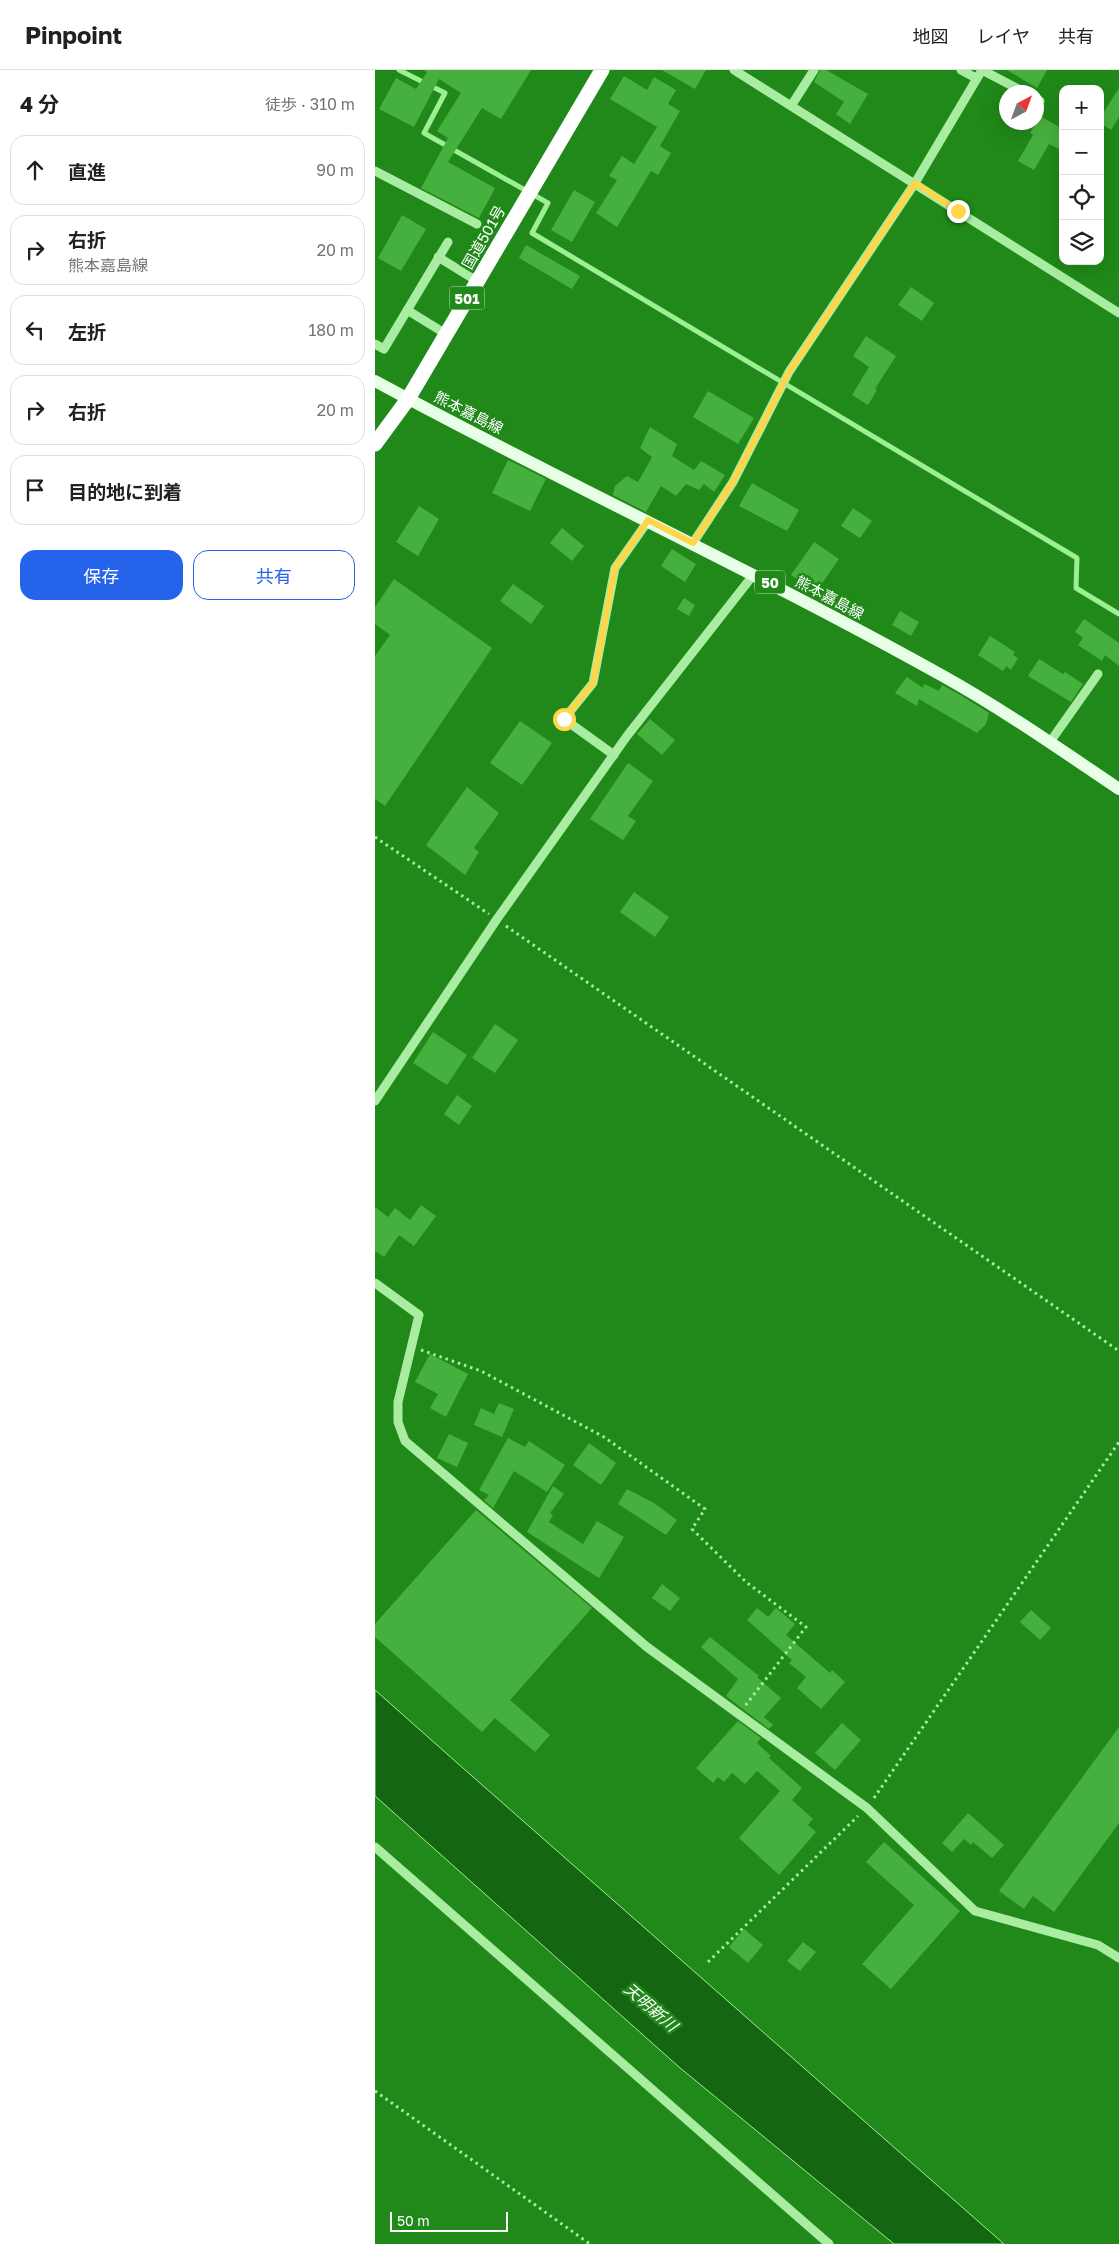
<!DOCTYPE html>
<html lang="ja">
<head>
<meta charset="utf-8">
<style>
	body { margin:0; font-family:"Golos Text","Noto Sans JP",sans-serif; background:#f6f6f6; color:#202124 }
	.controls { position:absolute; right:15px; top:15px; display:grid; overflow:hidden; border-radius:10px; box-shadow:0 5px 20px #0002 }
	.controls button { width:45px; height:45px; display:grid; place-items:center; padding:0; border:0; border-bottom:1px solid #e0e0e0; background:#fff; color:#202124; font:25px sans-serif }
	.compass { position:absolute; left:624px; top:15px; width:45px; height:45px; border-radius:50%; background:#fff; box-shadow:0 5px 20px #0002; rotate:41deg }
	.scale { position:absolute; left:15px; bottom:12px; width:118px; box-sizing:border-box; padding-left:5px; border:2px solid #fff; border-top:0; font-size:14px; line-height:18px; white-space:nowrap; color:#fff; -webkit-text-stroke:4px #208919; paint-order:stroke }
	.stop { position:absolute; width:15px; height:15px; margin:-11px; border:4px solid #ffd54a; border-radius:50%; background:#fff }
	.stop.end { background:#ffd54a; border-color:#fff; box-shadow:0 1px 5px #0008 }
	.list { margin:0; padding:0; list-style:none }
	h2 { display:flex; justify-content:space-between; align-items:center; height:65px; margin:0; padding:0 20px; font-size:21px }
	h2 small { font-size:16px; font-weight:400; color:#757577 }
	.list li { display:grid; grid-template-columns:32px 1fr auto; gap:15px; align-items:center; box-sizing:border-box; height:70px; margin:0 10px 10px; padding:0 10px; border:1px solid #e0e0e0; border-radius:15px }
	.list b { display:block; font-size:19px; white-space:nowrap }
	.list p { margin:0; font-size:16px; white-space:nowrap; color:#757577 }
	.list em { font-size:16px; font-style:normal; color:#757577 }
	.actions { display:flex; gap:10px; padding:15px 20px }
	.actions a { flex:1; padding:11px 0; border:1px solid #2563eb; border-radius:15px; text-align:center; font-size:18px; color:#2563eb }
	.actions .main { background:#2563eb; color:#fff }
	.icon { flex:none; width:28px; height:28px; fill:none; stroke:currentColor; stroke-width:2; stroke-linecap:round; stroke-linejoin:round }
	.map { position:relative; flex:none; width:744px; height:2174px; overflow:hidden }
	header { display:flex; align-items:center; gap:30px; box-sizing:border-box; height:70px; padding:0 25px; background:#fff; border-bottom:1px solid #e0e0e0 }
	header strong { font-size:24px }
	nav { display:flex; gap:28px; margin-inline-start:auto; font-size:18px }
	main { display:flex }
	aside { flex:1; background:#fff }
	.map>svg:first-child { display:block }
</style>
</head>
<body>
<header>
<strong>Pinpoint</strong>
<nav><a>地図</a><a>レイヤ</a><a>共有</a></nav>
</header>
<main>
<aside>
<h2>4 分<small>徒歩 · 310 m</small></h2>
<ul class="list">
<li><svg class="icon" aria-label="ahead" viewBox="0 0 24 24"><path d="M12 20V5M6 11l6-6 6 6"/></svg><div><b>直進</b></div><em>90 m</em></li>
<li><svg class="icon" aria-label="right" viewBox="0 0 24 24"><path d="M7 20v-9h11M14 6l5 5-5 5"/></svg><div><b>右折</b><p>熊本嘉島線</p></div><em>20 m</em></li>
<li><svg class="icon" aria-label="left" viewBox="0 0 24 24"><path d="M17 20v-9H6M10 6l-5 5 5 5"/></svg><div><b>左折</b></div><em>180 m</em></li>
<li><svg class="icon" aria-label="right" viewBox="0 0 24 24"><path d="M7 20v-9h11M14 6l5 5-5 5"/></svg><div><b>右折</b></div><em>20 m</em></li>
<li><svg class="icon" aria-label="arrive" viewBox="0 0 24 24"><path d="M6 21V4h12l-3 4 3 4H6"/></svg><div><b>目的地に到着</b></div></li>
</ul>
<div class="actions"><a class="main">保存</a><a>共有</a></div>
</aside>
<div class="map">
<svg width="744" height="2174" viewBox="0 0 744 2174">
	<rect width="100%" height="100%" fill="#208919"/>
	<path fill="#156610" stroke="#9def94" d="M 0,1620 L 89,1699 L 629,2174 L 519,2174 L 304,1997 L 0,1726 Z"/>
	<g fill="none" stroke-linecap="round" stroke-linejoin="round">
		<path stroke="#9def94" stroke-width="5" d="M 24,0 L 70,23 L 49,63 L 173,133 L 157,163 L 702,488 L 701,518 L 744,544"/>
	</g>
	<path fill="#46b03e" d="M 49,0 L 156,0 L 126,49 L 107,38 L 73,92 L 120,118 L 104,148 L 46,118 L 73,68 L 62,61 L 86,23 L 64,9 L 39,57 L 4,39 L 21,8 L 41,19 L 52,2 Z
		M 287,0 L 331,0 L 320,19 Z
		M 445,0 L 451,0 L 493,24 L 475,54 L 461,44 L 469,32 L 439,12 Z
		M 632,0 L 672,0 L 662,18 Z
		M 249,6 L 272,20 L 279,7 L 301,20 L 293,34 L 305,41 L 285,76 L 296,83 L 283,105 L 276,101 L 242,157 L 221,143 L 242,110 L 234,106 L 247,86 L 259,94 L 282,57 L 235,29 Z
		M 744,18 L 744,47 L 736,60 L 725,53 L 725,48 Z
		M 665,46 L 688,59 L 688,81 L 674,74 L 659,100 L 643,91 L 658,65 L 655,63 Z
		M 199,120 L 220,132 L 197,172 L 176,160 Z
		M 27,145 L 51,159 L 26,201 L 3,188 Z
		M 151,175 L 205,206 L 197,219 L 144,188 Z
		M 536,217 L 559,233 L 547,251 L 523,235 Z
		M 491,266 L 521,286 L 500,319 L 502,320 L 493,335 L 477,325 L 494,297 L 478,286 Z
		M 333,321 L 379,348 L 363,374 L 318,347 Z
		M 275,357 L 302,374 L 297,386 L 319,400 L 326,391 L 350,405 L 339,422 L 329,414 L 324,420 L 311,414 L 301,426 L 286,416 L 271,442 L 238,425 L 240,416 L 252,406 L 263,412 L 277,387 L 265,378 Z
		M 133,390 L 171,409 L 155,441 L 117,423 Z
		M 377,413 L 424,440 L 412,461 L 364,436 Z
		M 44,436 L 64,449 L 43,486 L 21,472 Z
		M 478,438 L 497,451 L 485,468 L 466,456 Z
		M 187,458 L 209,476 L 197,491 L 175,473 Z
		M 439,472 L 464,489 L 441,522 L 416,505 Z
		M 297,479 L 321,494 L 310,512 L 286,496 Z
		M 19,509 L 117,578 L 10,736 L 0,729 L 0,586 L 15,565 L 0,554 L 0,537 Z
		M 138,514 L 169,536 L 156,554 L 125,531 Z
		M 309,528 L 320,535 L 314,546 L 302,539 Z
		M 525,541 L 544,552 L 536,566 L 517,555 Z
		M 709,549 L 744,573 L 744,596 L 730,585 L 727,591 L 703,575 L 708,568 L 700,562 Z
		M 615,566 L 640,582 L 638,585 L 643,588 L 636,600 L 631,596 L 628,601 L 603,585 Z
		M 664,589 L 688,604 L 690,602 L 708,614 L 696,632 L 653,606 Z
		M 532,607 L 548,618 L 549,614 L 564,621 L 567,615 L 587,626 L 614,643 L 611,654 L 602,663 L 544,629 L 542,636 L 520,623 Z
		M 275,649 L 300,670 L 287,685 L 262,664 Z
		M 145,651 L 177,673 L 147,715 L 115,693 Z
		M 253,693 L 278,711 L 253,746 L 261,751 L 248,770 L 215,749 Z
		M 92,717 L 124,743 L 99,778 L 104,782 L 90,805 L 51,775 Z
		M 259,822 L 294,847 L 280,867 L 245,842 Z
		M 120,954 L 143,970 L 120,1003 L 97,988 Z
		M 58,962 L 92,985 L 72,1015 L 38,993 Z
		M 82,1025 L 97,1036 L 84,1055 L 69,1044 Z
		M 46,1135 L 61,1146 L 39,1176 L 24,1165 L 9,1187 L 0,1181 L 0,1137 L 13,1147 L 20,1138 L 35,1150 Z
		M 55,1284 L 93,1304 L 71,1347 L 55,1338 L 63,1324 L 40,1312 Z
		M 124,1333 L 139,1339 L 127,1367 L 99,1355 L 106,1338 L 119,1344 Z
		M 74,1364 L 93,1373 L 82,1397 L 62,1388 Z
		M 133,1368 L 150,1377 L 154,1371 L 190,1395 L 172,1422 L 139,1401 L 118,1438 L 109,1430 L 114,1425 L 104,1420 Z
		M 214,1373 L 241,1393 L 226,1415 L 198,1395 Z
		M 178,1416 L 189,1424 L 175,1443 L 178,1445 L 174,1452 L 208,1474 L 222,1451 L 249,1467 L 224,1508 L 152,1462 Z
		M 252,1419 L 279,1433 L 302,1450 L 291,1465 L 243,1434 Z
		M 101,1440 L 217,1538 L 135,1630 L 175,1665 L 160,1682 L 120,1648 L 107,1662 L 0,1567 L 0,1554 Z
		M 287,1514 L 305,1528 L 295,1541 L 277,1528 Z
		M 382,1538 L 393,1547 L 401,1538 L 420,1554 L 411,1565 L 455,1603 L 457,1600 L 470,1612 L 446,1639 L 422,1618 L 431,1607 L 414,1593 L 417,1590 L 372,1550 Z
		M 656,1540 L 676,1558 L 665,1570 L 645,1552 Z
		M 335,1567 L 384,1606 L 382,1607 L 406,1628 L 389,1647 L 398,1655 L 394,1659 L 351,1626 L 363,1609 L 326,1577 Z
		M 363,1651 L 386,1668 L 382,1673 L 396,1686 L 394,1688 L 427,1718 L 417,1730 L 438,1749 L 433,1755 L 441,1762 L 404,1805 L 364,1768 L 405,1721 L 382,1701 L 370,1714 L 357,1703 L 349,1712 L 343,1707 L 338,1713 L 321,1698 Z
		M 467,1653 L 486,1670 L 460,1700 L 440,1683 Z
		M 744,1657 L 744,1753 L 679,1842 L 658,1826 L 649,1839 L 624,1821 Z
		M 593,1743 L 629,1775 L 617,1788 L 598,1772 L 596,1775 L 589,1769 L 577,1782 L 567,1773 Z
		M 509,1772 L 585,1841 L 516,1919 L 487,1894 L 539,1835 L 491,1792 Z
		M 369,1859 L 388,1875 L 373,1893 L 354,1877 Z
		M 428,1872 L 441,1882 L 425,1901 L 412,1891 Z"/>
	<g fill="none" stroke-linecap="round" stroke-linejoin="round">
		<path stroke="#a8eda1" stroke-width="3" stroke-dasharray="2.5 4" stroke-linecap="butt" d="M 0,767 L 114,844
			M 131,856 L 744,1281
			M 46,1280 L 106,1301 L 229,1367 L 330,1439 L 317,1459 L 371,1512 L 431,1557 L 370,1636
			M 499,1728 L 744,1372
			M 333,1892 L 483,1746
			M 0,2021 L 215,2174"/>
		<path stroke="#a8eda1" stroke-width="9" d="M 359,0 L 744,243
			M 586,0 L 601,8
			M 607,0 L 649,22
			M 662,29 L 665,31
			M 416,36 L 439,0
			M 0,101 L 102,154
			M 63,187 L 102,211
			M 32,240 L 71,264
			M 0,274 L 9,279 L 73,172
			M 318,473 L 358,412 L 414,302 L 540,113 L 607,0
			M 675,672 L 723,604
			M 239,685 L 189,649 L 218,613 L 240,498 L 273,451
			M 0,1031 L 122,849 L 252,666 L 379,504
			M 0,1213 L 44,1245 L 23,1332 L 23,1352 L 30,1371 L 272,1577 L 492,1738 L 600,1841 L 723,1875 L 744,1888
			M 0,1777 L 454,2174"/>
		<path stroke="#e8ffe7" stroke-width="12" d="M 0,311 C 188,413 382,502 568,606 C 629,640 686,680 744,719"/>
		<path stroke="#fff" stroke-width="15" d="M 0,374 L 33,329 L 227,0"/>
	</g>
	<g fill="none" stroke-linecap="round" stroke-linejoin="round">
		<path stroke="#ffd54a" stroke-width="6" d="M 189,649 L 218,613 L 240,498 L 273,450 L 318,473 L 358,412 L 414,302 L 540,113 L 583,141"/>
	</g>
	<g text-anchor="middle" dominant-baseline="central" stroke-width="5" stroke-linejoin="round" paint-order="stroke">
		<g fill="#208919" stroke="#bcdcba" stroke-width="1">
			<rect x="74.5" y="216.5" width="35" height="23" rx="4"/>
			<rect x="380" y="500.5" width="30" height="23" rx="4"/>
		</g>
		<g font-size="14" font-weight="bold" fill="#fff">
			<text x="92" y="228">501</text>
			<text x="395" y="512">50</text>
		</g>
		<g font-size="15" fill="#fff" stroke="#208919">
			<text transform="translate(108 167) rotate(-60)">国道501号</text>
			<text transform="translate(94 342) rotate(27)">熊本嘉島線</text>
			<text transform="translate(455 527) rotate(28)">熊本嘉島線</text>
		</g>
		<g font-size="16" font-style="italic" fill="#fff" stroke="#208919">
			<text transform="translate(276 1937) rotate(41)">天明新川</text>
		</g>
	</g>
</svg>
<div class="controls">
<button>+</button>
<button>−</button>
<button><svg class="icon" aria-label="locate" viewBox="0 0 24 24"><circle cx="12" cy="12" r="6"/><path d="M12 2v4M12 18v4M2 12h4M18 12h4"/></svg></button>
<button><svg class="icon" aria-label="layers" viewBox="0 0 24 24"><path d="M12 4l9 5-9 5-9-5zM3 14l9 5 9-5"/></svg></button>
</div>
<svg class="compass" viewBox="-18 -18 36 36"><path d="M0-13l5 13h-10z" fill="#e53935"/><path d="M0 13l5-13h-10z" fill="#757577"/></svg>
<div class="scale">50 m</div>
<div class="stop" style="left:189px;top:649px"></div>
<div class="stop end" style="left:583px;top:141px"></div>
</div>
</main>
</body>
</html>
